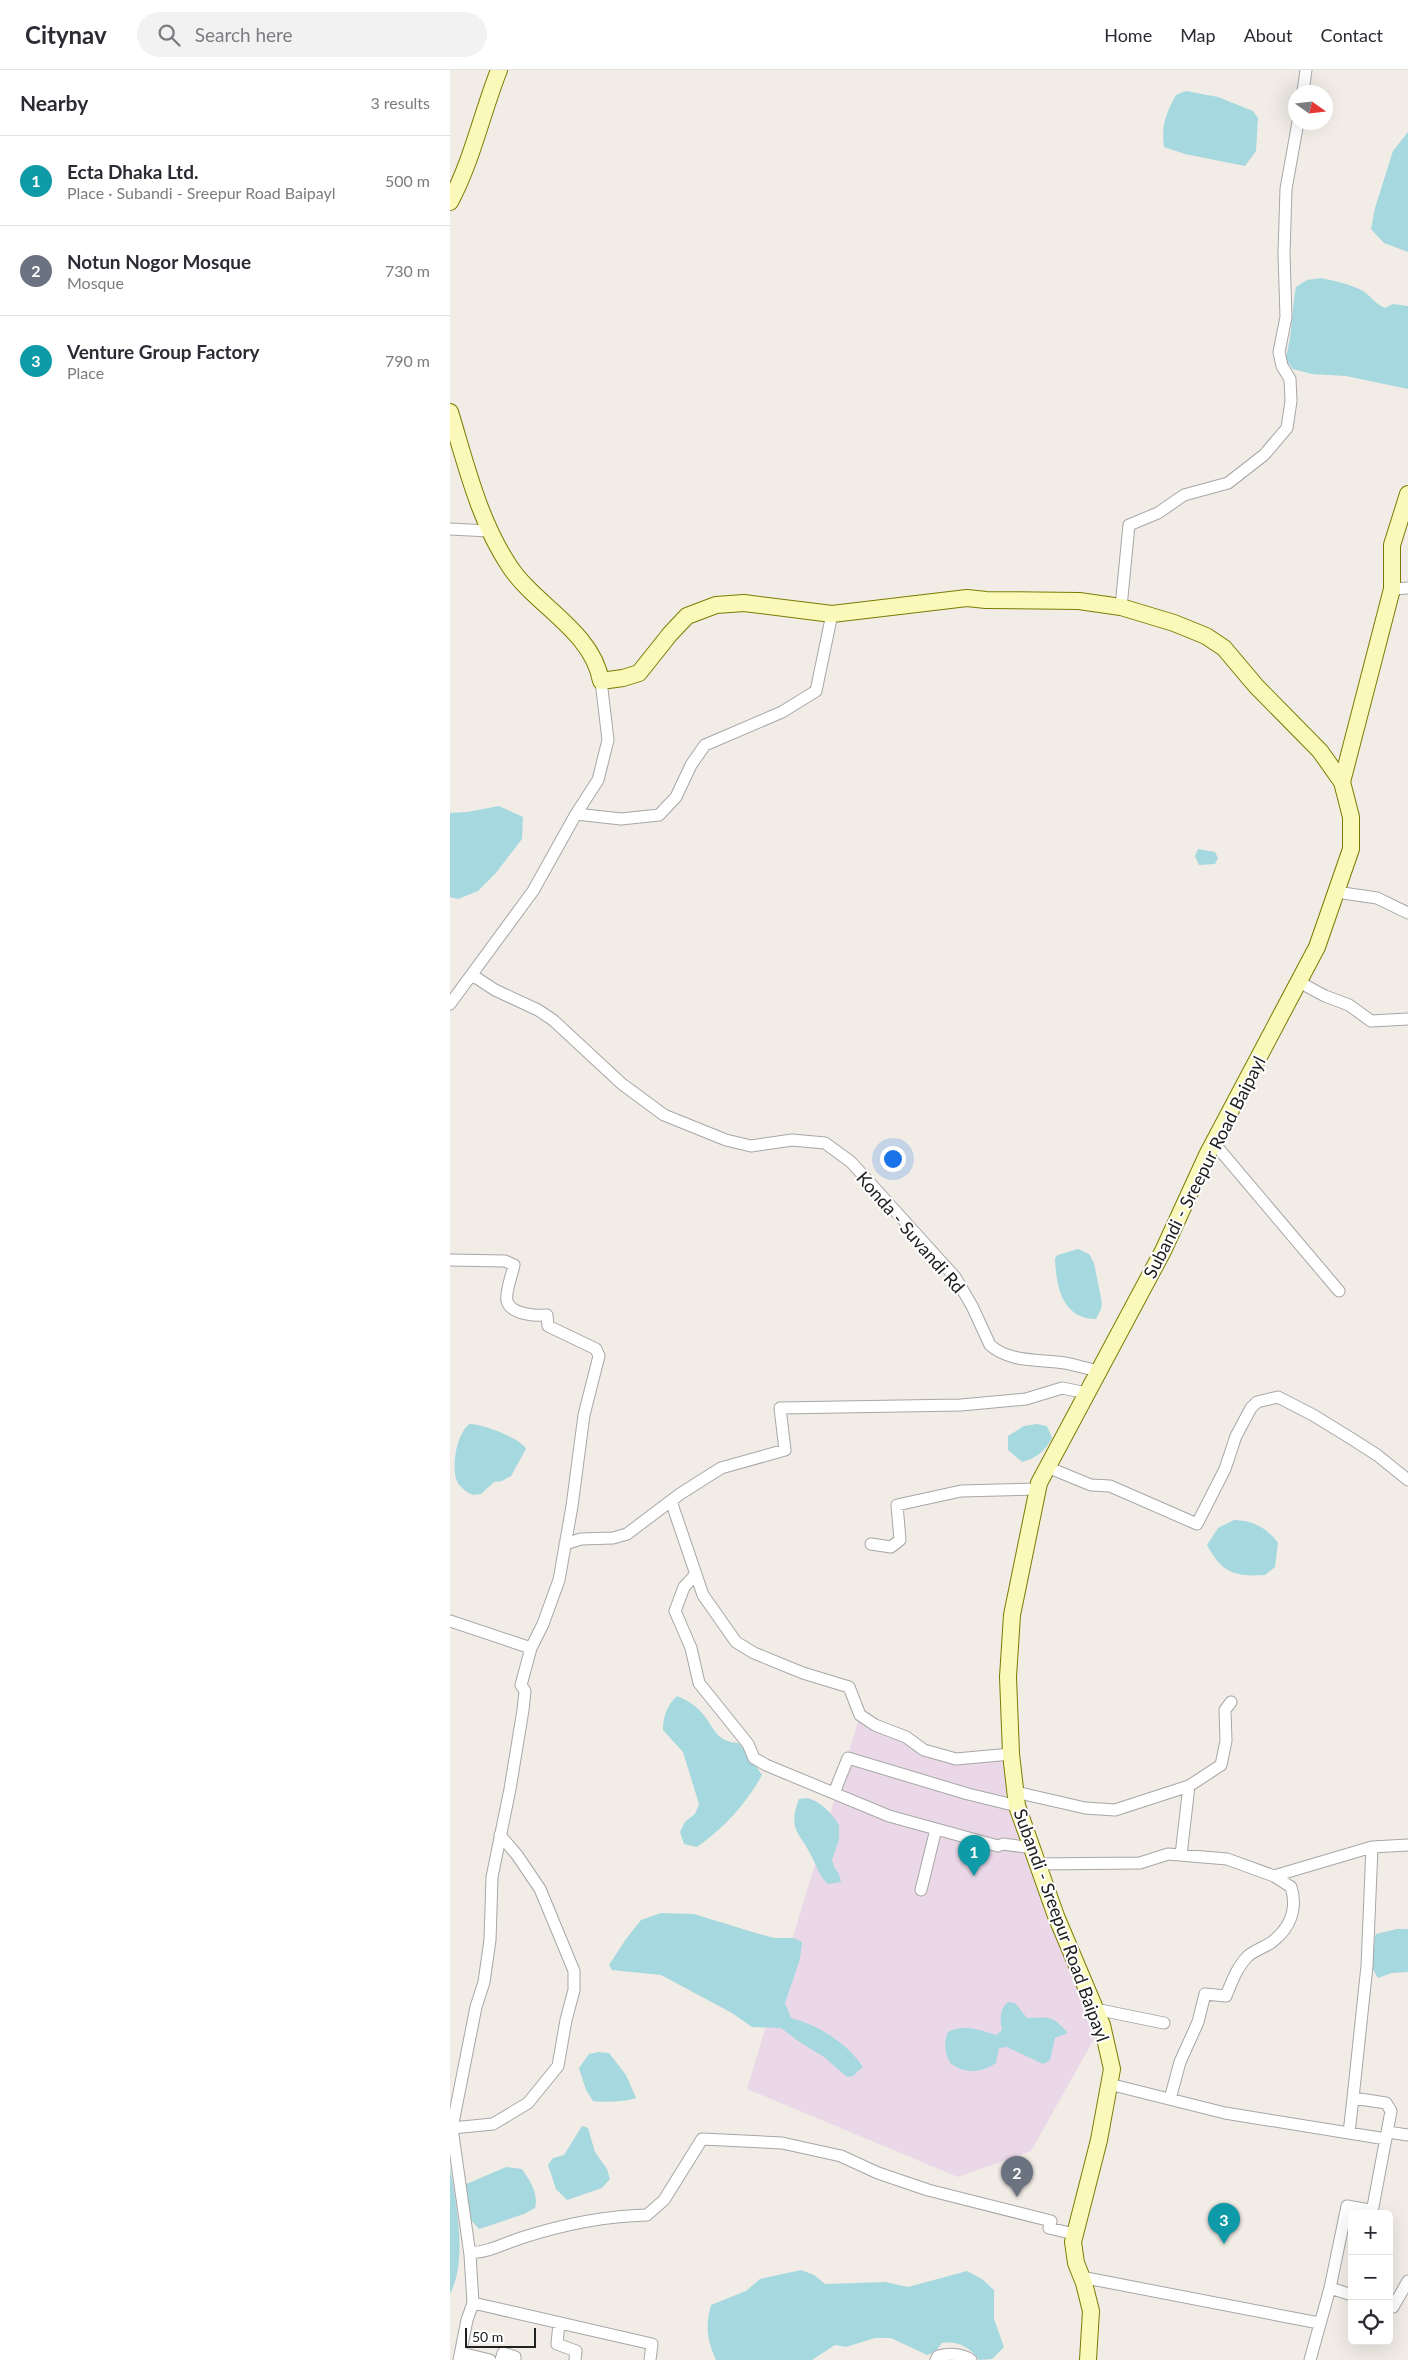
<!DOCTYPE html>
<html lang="en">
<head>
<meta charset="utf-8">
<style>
	body { margin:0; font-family:Lato,sans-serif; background:#f2f2f3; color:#2b2b33 }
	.controls { position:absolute; right:15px; bottom:15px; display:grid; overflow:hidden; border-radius:8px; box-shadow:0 5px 20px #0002 }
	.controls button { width:45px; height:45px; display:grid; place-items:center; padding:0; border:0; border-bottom:1px solid #e1e1e2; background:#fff; color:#2b2b33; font:25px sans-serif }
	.compass { position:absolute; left:838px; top:15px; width:45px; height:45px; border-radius:50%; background:#fff; box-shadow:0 5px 20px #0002; rotate:104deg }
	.scale { position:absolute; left:15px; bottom:12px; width:71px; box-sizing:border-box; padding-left:5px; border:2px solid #202020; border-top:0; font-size:14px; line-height:18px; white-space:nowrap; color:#202020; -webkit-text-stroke:4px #fff; paint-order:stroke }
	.you { position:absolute; left:442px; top:1088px; width:18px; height:18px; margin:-12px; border:4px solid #fff; border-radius:50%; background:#1a73e8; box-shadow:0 0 0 8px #1a73e833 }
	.badge { display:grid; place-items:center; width:32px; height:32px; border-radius:50%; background:#d00013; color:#fff; font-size:16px; font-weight:700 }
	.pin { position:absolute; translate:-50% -41px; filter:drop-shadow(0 1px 2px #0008) }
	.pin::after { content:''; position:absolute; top:26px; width:18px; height:15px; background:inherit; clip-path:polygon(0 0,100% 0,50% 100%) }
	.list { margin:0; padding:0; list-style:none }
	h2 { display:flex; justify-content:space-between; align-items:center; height:65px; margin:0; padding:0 20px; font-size:21px }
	h2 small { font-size:16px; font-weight:400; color:#7c7c81 }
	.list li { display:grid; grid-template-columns:32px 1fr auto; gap:15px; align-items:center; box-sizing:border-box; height:90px; padding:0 20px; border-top:1px solid #e1e1e2 }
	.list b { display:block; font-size:19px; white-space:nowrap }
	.list p { margin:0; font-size:16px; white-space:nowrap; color:#7c7c81 }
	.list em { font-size:16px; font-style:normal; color:#7c7c81 }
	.icon { flex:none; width:28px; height:28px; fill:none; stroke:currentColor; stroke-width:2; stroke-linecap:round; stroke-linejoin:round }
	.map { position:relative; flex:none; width:958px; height:2290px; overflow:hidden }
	header { display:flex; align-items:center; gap:30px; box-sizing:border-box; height:70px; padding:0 25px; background:#fff; border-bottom:1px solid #e1e1e2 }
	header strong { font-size:24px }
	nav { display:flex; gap:28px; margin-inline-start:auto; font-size:18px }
	.search { width:350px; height:45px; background:#f2f2f3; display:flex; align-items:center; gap:12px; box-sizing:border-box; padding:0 18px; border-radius:28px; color:#7c7c81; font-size:19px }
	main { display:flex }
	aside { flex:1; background:#fff }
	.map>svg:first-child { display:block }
</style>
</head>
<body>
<header>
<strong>Citynav</strong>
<div class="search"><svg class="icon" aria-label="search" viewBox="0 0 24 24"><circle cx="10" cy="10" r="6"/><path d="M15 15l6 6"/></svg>Search here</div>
<nav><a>Home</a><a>Map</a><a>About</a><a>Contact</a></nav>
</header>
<main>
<aside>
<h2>Nearby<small>3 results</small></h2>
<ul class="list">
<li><span class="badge" style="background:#0f9aa8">1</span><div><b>Ecta Dhaka Ltd.</b><p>Place · Subandi - Sreepur Road Baipayl</p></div><em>500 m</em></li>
<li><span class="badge" style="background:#6b7280">2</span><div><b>Notun Nogor Mosque</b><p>Mosque</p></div><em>730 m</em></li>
<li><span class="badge" style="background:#0f9aa8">3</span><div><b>Venture Group Factory</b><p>Place</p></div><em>790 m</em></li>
</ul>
</aside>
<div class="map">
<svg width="958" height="2290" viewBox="0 0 958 2290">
	<rect width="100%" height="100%" fill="#f1ece6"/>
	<path fill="#ead8e8" d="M 410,1645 L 506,1689 L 561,1684 L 636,1919 L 652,1955 L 581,2081 L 508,2107 L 297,2019 Z"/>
	<path fill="#a6d8df" d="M 736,21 L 768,27 L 803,41 L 808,48 L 806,81 L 795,96 L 735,84 L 714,77 C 711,56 716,43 726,25 Z
		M 958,62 L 958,182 L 934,173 L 921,159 L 925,138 L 943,81 Z
		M 871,208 C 885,211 900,214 913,221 C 921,226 925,234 935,238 L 943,234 L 958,236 L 958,319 L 896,306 L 862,304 L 843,299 L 835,289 C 843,267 841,241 846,217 L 857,210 Z
		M 49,736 L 73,747 L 72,769 L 45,804 L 28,821 L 8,829 L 0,827 L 0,743 L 17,742 Z
		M 748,779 L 765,782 L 768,788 L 765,794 L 749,795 L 745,786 Z
		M 628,1179 L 639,1184 L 644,1193 L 652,1233 L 651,1239 L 646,1249 C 612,1249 606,1216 605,1188 L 608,1185 Z
		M 20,1354 C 33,1354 72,1369 76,1379 L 61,1406 L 52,1411 L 44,1412 L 31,1424 L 23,1425 C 18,1423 11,1418 8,1413 C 0,1400 7,1361 20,1354 Z
		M 587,1354 L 597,1356 L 602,1368 C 595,1381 587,1388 572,1392 L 558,1380 L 558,1366 L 574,1356 Z
		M 784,1450 C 803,1450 817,1458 828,1473 L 825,1497 L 815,1505 C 785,1507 772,1503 757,1475 L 768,1458 Z
		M 227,1626 C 236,1630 244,1634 251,1642 C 265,1657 264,1671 288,1673 L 296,1681 L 312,1705 C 296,1734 274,1758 247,1777 L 234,1774 L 230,1762 L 235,1752 L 245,1744 L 249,1734 L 233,1682 L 213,1660 C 213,1647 217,1635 227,1626 Z
		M 357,1728 C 370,1731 382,1743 389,1755 L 389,1770 L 382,1789 L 384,1797 L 389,1804 L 391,1812 L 378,1814 C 369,1806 367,1796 362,1787 C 350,1762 337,1761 349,1729 Z
		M 211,1843 L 244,1844 L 309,1864 L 325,1868 L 344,1868 L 352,1872 L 350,1889 L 335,1933 L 341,1948 C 368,1955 397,1973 413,1997 L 403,2006 L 397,2007 L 374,1987 L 348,1971 L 331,1958 L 302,1957 L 282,1943 L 211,1905 L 162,1900 L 159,1895 L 176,1869 L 191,1850 Z
		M 947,1859 L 958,1859 L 958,1902 L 942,1903 L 928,1908 L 922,1898 L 925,1867 L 926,1864 Z
		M 558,1932 L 565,1933 L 577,1948 C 597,1948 601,1944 616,1961 L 618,1963 L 605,1968 L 600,1990 L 593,1994 L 557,1977 L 549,1978 L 546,1993 C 532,2003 515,2004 501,1994 C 495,1985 493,1972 498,1962 C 513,1954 530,1960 546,1965 L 552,1960 C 550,1949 549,1940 558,1932 Z
		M 148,1982 L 159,1983 L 176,2005 L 186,2028 C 180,2031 150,2033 143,2031 L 136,2020 L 129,1998 L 139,1984 Z
		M 132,2056 L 138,2058 L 145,2082 L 157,2099 L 160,2109 L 152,2118 L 117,2130 L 106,2119 L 98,2095 L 103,2088 L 114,2085 Z
		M 0,2097 C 6,2134 18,2190 0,2224 Z
		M 56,2097 L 72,2099 C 80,2111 89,2124 85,2138 L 74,2144 L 29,2159 L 21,2150 L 14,2115 Z
		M 351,2200 L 364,2205 L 375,2214 L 435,2212 L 458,2217 L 517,2201 L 532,2209 L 544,2220 L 544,2249 L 554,2277 L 542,2289 L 529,2290 C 520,2277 508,2271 492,2273 L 485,2282 L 477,2285 L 441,2268 L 425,2268 L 396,2277 L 385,2275 L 362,2290 L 266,2290 C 257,2270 255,2257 261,2235 L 296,2221 L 310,2209 Z"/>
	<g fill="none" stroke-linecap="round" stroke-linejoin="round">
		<defs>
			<path id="street" d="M 853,22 L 856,0
				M 0,459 L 39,461
				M 942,519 L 958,518
				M 671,537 L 679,455 L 708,443 L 734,425 L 778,413 L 814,385 L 837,358 L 841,331 L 840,309 L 832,296 L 829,282 L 836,247 L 834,184 L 836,119 L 848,52
				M 126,744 L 171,749 L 209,745 L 226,727 L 241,695 L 255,675 L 332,642 L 366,621 L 382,544
				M 886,822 L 927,828 L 958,843
				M 22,905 L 45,920 L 88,940 L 103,950 L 172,1014 L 214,1045 L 276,1070 L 301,1076 L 342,1070 L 375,1073 L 401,1092 L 505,1207 L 522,1236 L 540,1275 C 560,1293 590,1289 615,1293 C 626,1295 638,1299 649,1301
				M 849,912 L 875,926 L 899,935 L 921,951 L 958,949
				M 0,934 L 83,821 L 126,744 L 148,710 L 158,670 L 151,611
				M 763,1072 L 889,1221
				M 0,1190 L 55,1191 L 64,1195 C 62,1205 55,1222 57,1231 C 61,1245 87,1246 97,1245 L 98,1256 L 146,1279 L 149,1286 L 134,1345 L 122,1436 L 109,1510 L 93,1554 L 81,1578 L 71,1615 L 75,1621 L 73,1640 L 60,1719 L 42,1807 L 40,1870 L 34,1912 L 26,1937 L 2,2058
				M 597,1397 L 641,1415 L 660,1416 L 747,1454 L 775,1399 L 786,1366 L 801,1338 L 807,1332 L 828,1327 L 863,1345 L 902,1369 L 927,1385 L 958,1410
				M 221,1431 L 253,1525 L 286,1572 L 304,1583 L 353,1603 L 399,1617 L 410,1645 L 425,1655 L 456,1667 L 474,1680 L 506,1689 L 561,1684
				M 115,1474 L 131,1469 L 163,1468 L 177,1464 L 230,1424 L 271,1398 L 335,1380 L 330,1338 L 511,1335 L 576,1329 L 612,1318 L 637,1323
				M 421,1474 L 441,1477 L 450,1470 L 447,1435 L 511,1421 L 588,1419
				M 246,1504 L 234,1517 L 225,1541 L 241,1578 L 249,1613 L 298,1674 L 304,1688 L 316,1695 L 439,1746 L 548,1776 L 553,1774 L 582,1778
				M 0,1551 L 81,1578
				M 566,1722 L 635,1738 L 665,1740 L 739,1716
				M 384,1723 L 398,1688 L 518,1724 L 567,1736
				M 50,1765 L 67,1785 L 90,1819 L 124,1901 L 124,1920 L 116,1950 L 108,1996 L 78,2033 L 43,2054 L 2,2058 L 20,2185 L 23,2233 L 202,2274 L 200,2290
				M 731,1785 L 739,1716 L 771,1695 L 776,1671 L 775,1640 L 781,1632
				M 586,1794 L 690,1793 L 718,1784 L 777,1789 L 824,1806 L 922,1777
				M 471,1820 L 486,1759
				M 645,1939 L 714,1953
				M 659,2014 L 775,2043 L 936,2069
				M 720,2029 L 730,1992 L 748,1952 L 755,1924 L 776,1926 C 782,1911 787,1897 798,1886 C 805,1880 815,1877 822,1872 C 840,1858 848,1839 841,1817 L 824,1806
				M 938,2062 L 958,2065
				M 899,2063 L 903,2028
				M 20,2183 C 39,2182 53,2174 71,2168 C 111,2155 155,2146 197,2145 L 214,2130 L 252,2069 L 332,2073 L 391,2086 L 428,2103 L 478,2120 L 601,2151 L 599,2158 L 624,2164
				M 631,2207 L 869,2253
				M 880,2218 L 902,2225
				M 939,2236 L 943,2237 L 958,2211
				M 109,2253 L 107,2274 L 126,2281 L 125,2290
				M 11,2283 L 40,2290
				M 9,2290 L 17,2250 L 23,2233
				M 51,2290 L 53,2283 L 65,2287 L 65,2290
				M 486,2290 L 488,2286 C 500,2283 511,2283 521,2290
				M 860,2290 L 880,2218 L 897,2136 L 919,2140 L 923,2137 L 941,2041 L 936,2033 L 903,2028 L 917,1896 L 922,1777 L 958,1775"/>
			<path id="secondary" d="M 0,132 C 22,91 32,43 49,0
				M 0,342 C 16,394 29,451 60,497 C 86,536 142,561 151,611 L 173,608 L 189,603 L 220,564 L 237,546 L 266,535 L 294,533 L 382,544 L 517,528 L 536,530 L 629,531 L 671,537 L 724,553 L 756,566 L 774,578 L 806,616 L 870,681 L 892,712 L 901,747 L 901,779 L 867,877 L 757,1085 L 713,1181 L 589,1413 L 562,1545 L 558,1607 L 561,1684 L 567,1736 L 606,1846 L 652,1955 L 662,1999 L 649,2070 L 623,2172 L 626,2193 L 634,2213 L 641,2241 L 638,2290
				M 892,712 L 942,519 L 942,475 L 958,424"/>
		</defs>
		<use href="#street" stroke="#a7a7a7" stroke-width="13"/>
		<use href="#secondary" stroke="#7a7c02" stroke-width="18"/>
		<use href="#street" stroke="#fff" stroke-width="11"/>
		<use href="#secondary" stroke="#fbf9ba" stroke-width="16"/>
	</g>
	<g text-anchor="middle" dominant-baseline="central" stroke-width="4" stroke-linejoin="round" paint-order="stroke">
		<g font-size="18" fill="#202020" stroke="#fff">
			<text transform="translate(754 1097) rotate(-63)">Subandi - Sreepur Road Baipayl</text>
			<text transform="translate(461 1162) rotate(49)">Konda - Suvandi Rd</text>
			<text transform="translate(612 1855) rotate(70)">Subandi - Sreepur Road Baipayl</text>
		</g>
	</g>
</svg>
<div class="controls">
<button>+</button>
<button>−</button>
<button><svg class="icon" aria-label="locate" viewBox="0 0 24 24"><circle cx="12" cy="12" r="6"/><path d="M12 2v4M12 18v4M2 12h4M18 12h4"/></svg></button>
</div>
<svg class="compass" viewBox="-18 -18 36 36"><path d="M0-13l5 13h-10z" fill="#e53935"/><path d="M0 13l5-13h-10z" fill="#7c7c81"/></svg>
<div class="scale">50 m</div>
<div class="you"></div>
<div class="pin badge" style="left:524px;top:1806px;background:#0f9aa8">1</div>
<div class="pin badge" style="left:567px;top:2127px;background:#6b7280">2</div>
<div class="pin badge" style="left:774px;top:2174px;background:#0f9aa8">3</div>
</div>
</main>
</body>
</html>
